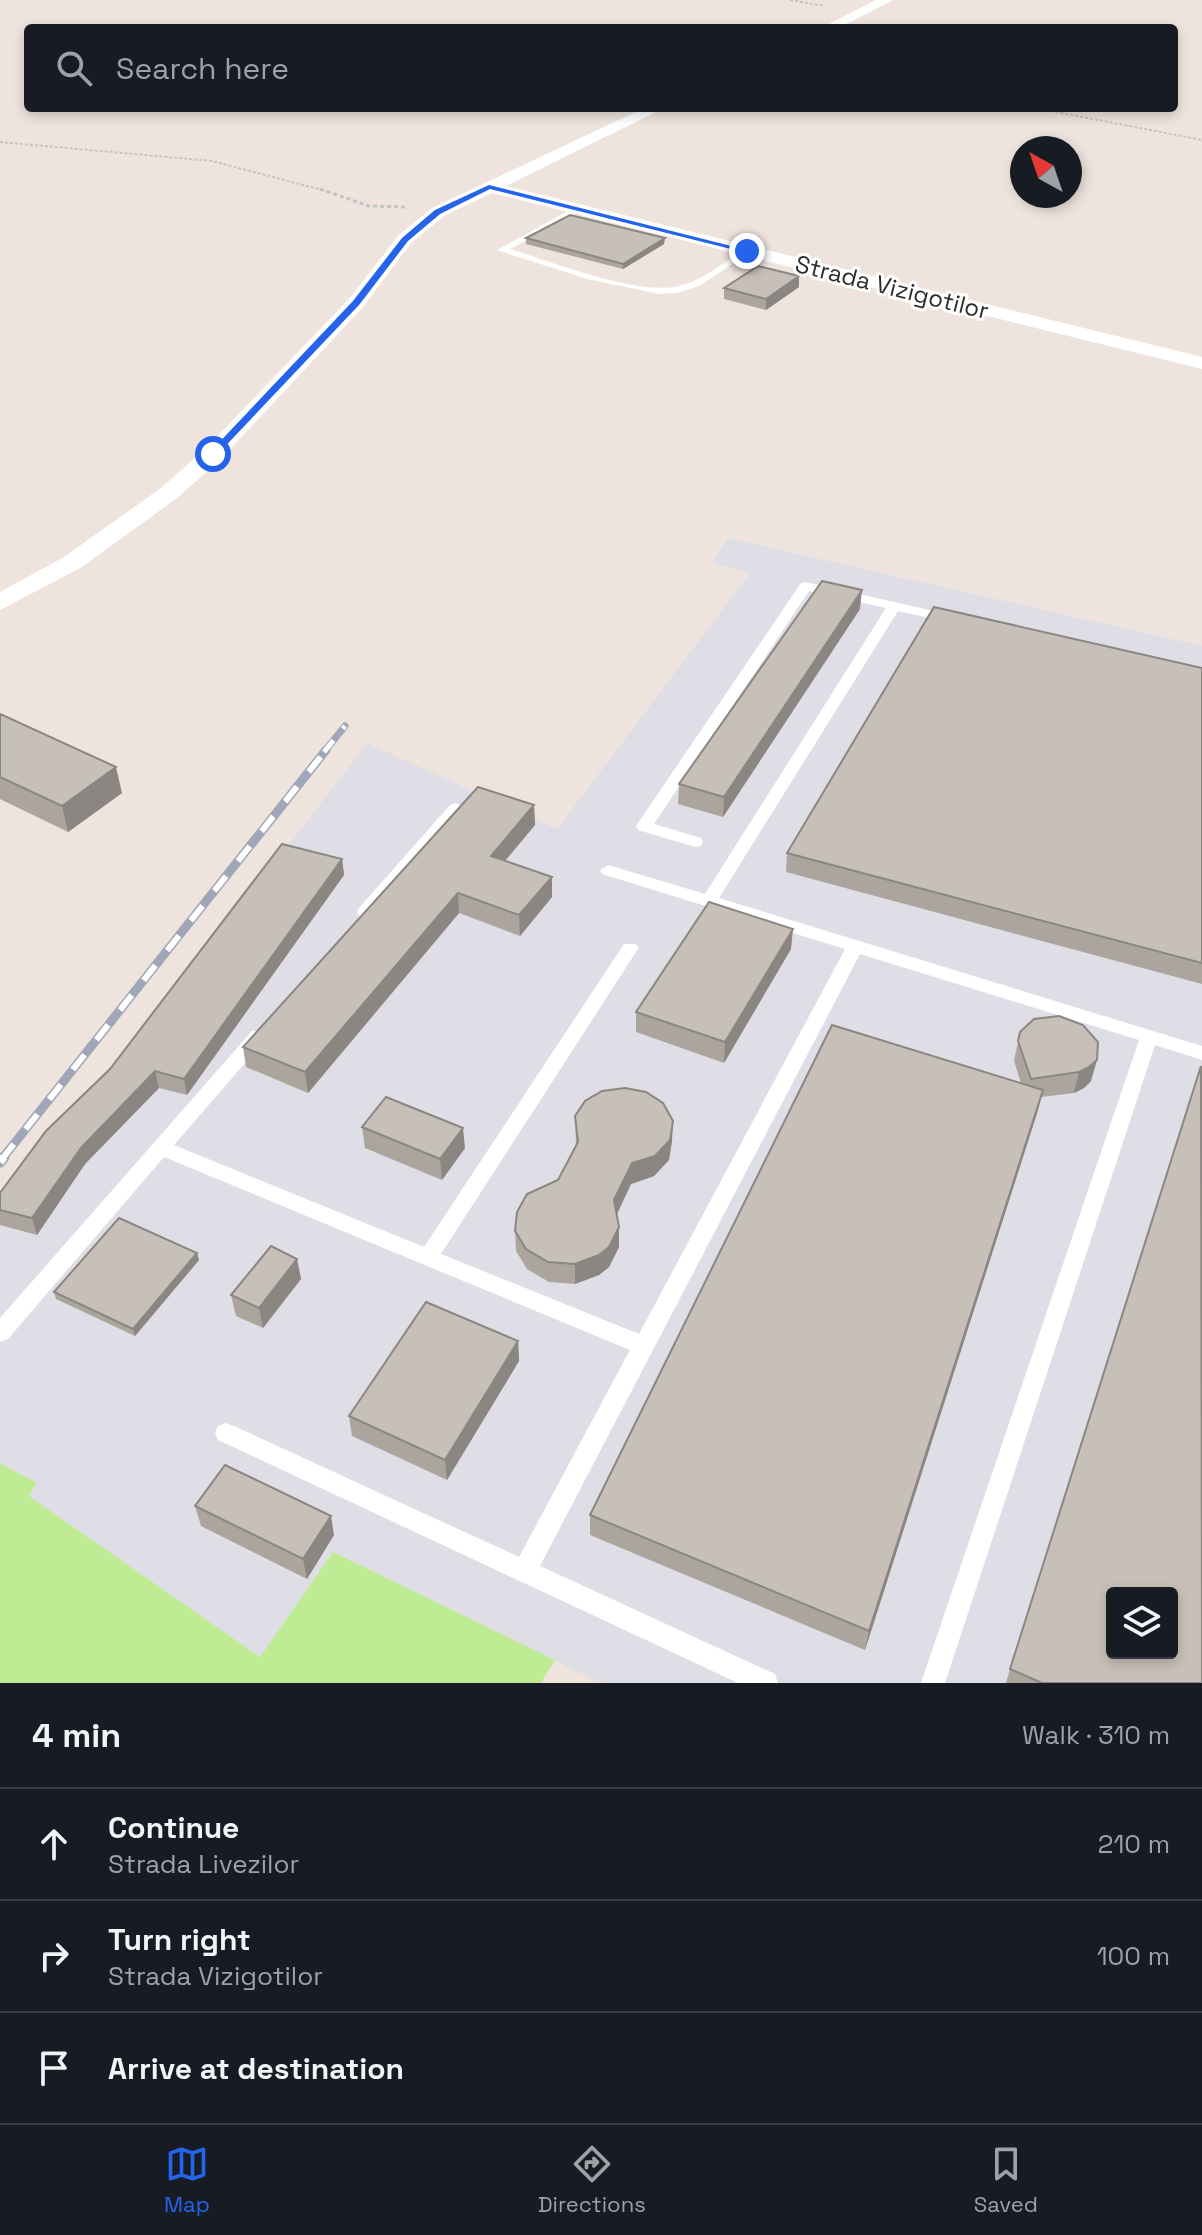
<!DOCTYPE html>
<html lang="en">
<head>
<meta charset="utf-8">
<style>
	body { margin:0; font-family:"Space Grotesk",sans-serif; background:#242831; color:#f1f3f6 }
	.controls { position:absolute; right:24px; bottom:24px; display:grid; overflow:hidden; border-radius:8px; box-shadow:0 4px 12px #0003 }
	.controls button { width:72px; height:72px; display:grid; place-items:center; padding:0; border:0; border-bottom:2px solid #363941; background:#171b24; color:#f1f3f6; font:40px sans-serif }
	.compass { position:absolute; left:1010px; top:136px; width:72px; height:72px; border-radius:50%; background:#171b24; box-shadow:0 4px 12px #0003; rotate:320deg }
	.stop { position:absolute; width:24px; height:24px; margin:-18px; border:6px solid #2563eb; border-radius:50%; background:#fff }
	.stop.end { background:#2563eb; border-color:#fff; box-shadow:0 2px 8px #0008 }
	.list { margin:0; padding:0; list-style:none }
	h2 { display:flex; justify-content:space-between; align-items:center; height:104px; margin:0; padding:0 32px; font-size:34px }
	h2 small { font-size:26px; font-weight:400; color:#9ea1a6 }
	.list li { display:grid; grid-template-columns:52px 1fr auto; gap:24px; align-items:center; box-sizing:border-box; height:112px; padding:0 32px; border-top:2px solid #363941 }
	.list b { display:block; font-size:30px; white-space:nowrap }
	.list p { margin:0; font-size:26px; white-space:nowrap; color:#9ea1a6 }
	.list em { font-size:26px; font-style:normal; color:#9ea1a6 }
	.icon { flex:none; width:44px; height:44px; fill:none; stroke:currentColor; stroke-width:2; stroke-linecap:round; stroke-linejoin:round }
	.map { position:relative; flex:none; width:1202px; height:1683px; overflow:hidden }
	.search { position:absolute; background:#171b24; box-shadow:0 4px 12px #0003; left:24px; right:24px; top:24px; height:88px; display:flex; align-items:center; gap:20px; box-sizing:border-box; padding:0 28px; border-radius:8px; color:#9ea1a6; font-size:30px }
	.sheet { height:440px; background:#171b24 }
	nav { display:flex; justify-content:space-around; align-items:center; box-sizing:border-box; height:112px; border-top:2px solid #363941; background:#171b24; font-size:22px; color:#9ea1a6 }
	nav a { display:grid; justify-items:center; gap:4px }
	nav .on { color:#2563eb }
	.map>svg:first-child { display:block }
</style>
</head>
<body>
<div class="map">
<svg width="1202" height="1683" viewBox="0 0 1202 1683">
	<rect width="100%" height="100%" fill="#efe4dd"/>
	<path fill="#dfdee7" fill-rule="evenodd" d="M 728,538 L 1202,646 L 1202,1683 L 601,1683 L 333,1552 L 260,1657 L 28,1496 L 37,1483 L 0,1463 L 0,1222 L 367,743 L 557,829 L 750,573 L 712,563 ZM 1112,1593 L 1172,1593 L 1172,1653 L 1112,1653 Z"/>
	<path fill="#bfeb94" d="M 0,1463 L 37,1483 L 29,1496 L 260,1657 L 333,1552 L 555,1660 L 541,1683 L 0,1683 Z"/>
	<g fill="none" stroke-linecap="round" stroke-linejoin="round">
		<path stroke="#c4c4c4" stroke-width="2" stroke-dasharray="3 2" stroke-linecap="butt" d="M 790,0 L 825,6
			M 1036,108 L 1202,140
			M 0,142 L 212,161 L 326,191"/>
		<path stroke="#c4c4c4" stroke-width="3" stroke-dasharray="4 3" stroke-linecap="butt" d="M 320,189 L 369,206 L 405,207"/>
		<path fill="#fff" fill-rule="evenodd" d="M 577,206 L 582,209 L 580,211 L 510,249 C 554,262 635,296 679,286 C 703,281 724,262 744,249 L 752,251 L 699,286 L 677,293 L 660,294 L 587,279 L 497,250 Z
			M 806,582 L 951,615 L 958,619 L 951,623 L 898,611 L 719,898 L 1202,1046 L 1202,1060 L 1155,1045 L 945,1683 L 921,1683 L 1139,1040 L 860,954 L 540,1566 L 775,1674 L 778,1683 L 738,1683 L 218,1440 L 215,1433 L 218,1426 L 226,1423 L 234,1426 L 519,1557 L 630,1350 L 164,1157 L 8,1339 L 0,1342 L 0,1318 L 252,1031 L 264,1031 L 267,1036 L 264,1041 L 174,1145 L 424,1247 L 624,944 L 636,944 L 639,948 L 636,952 L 441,1254 L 639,1334 L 845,949 L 602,874 L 600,870 L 608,865 L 705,894 L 886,608 L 809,591 L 654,824 L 701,838 L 703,842 L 701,846 L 695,847 L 638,830 L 636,826 L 801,583 Z
			M 456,803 L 464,808 L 462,811 L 371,916 L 359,916 L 357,912 L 359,908 L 450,805 Z"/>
		<path fill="#fff" fill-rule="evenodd" d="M 876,0 L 893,0 L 839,28 L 821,28 Z
			M 644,108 L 664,108 L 506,186 L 1202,357 L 1202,369 L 492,193 L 444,216 L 411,243 L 363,307 L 221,459 L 177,498 L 82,567 L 0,610 L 0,592 L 64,557 L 161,488 L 205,449 L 349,299 L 399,235 L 432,208 Z"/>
		<defs>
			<path id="rail-far2" d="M 324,752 L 345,726"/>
			<path id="rail-far1" d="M 2,1159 L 326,750"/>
			<path id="rail" d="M 0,1162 L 4,1157"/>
		</defs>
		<use href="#rail-far2" stroke="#9fa6b8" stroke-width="7"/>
		<use href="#rail-far1" stroke="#9fa6b8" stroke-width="9"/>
		<use href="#rail" stroke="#9fa6b8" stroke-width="11"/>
		<use href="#rail-far2" stroke="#fff" stroke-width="5" stroke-dasharray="15" stroke-linecap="butt"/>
		<use href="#rail-far1" stroke="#fff" stroke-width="6" stroke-dasharray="19" stroke-linecap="butt"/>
		<use href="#rail" stroke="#fff" stroke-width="8" stroke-dasharray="25" stroke-linecap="butt"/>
	</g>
	<path fill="#aba59e" d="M 526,238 L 664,244 L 623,269 L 526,244 Z
		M 799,276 L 799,287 L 766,310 L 724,299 L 724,288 Z
		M 860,609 L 723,817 L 678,804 L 679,784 Z
		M 1202,668 L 1202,984 L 786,872 L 787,853 Z
		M 0,714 L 122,793 L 68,832 L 0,799 Z
		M 534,805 L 535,825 L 505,861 L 552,897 L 520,936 L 459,913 L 308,1093 L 246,1067 L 243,1047 Z
		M 342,859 L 344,875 L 187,1095 L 159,1088 L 85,1164 L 37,1235 L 0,1225 L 0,1193 Z
		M 791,949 L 724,1063 L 636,1032 L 636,1012 Z
		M 1020,1032 L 1091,1081 L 1084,1088 L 1074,1093 L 1041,1097 L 1038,1110 L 865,1650 L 590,1535 L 590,1515 L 1021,1083 L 1014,1061 Z
		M 575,1116 L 672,1141 L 669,1160 L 654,1176 L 631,1184 L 617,1214 L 619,1247 L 609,1267 L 599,1275 L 575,1284 L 549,1282 L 527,1269 L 516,1251 L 515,1231 L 558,1180 L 576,1146 Z
		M 362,1127 L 465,1148 L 442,1180 L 365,1148 Z
		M 197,1253 L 199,1260 L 135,1336 L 56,1299 L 54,1292 Z
		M 297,1259 L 301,1279 L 263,1328 L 236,1316 L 231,1295 Z
		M 518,1341 L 519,1361 L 447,1480 L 352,1436 L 349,1416 Z
		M 195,1506 L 334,1535 L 307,1579 L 201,1526 Z
		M 1010,1669 L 1202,1683 L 1006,1683 Z"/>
	<path fill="#8b8681" d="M 665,238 L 664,244 L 623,269 L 623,264 Z
		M 799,276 L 799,287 L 766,310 L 766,299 Z
		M 862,590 L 860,609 L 723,817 L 724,797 Z
		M 116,767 L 122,793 L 68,832 L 62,806 Z
		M 534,805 L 535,825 L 492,876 L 491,856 Z
		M 342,859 L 344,875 L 187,1095 L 184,1079 Z
		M 552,877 L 552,897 L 520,936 L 519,915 Z
		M 458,893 L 459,913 L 308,1093 L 305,1072 Z
		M 793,929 L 791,949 L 724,1063 L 725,1042 Z
		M 1097,1060 L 1091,1081 L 1084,1088 L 1074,1093 L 1079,1072 Z
		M 155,1071 L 159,1088 L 85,1164 L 37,1235 L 32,1218 L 81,1148 Z
		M 1043,1090 L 1038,1110 L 865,1650 L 869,1631 Z
		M 673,1121 L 672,1141 L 669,1160 L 654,1176 L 631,1184 L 614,1220 L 614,1200 L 632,1163 Z
		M 463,1128 L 465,1148 L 442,1180 L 440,1159 Z
		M 619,1227 L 619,1247 L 609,1267 L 599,1275 L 575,1284 L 575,1264 Z
		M 197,1253 L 199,1260 L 135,1336 L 133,1329 Z
		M 297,1259 L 301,1279 L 263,1328 L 259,1308 Z
		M 518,1341 L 519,1361 L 447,1480 L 445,1460 Z
		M 331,1516 L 334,1535 L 307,1579 L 303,1559 Z"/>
	<path fill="#c7c0b8" stroke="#8b8681" stroke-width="2" fill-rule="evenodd" d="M 570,215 L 665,238 L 623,264 L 526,238 Z
		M 758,266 L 799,276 L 766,299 L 724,288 Z
		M 822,581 L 862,590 L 724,797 L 679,784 Z
		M 934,607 L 1202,668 L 1202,963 L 787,853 Z
		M 0,714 L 116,767 L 62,806 L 0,777 Z
		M 478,787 L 534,805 L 491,856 L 552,877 L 519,915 L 458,893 L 305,1072 L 243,1047 Z
		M 282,844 L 342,859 L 184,1079 L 155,1071 L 81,1148 L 32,1218 L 0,1210 L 0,1193 L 46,1131 L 110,1069 Z
		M 709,902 L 793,929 L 725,1042 L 636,1012 Z
		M 1059,1016 L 1083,1025 L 1098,1042 L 1097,1060 L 1089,1067 L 1079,1072 L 1031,1079 L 1018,1041 L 1020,1032 L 1034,1019 Z
		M 832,1025 L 1043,1090 L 869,1631 L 590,1515 Z
		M 1201,1066 L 1202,1683 L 1042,1683 L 1010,1669 ZM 1112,1593 L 1172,1593 L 1172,1653 L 1112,1653 Z
		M 625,1088 L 646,1092 L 663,1103 L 673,1121 L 670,1140 L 655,1156 L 632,1163 L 614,1200 L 619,1227 L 609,1247 L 599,1255 L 575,1264 L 548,1262 L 526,1249 L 515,1231 L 517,1212 L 527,1194 L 558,1180 L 578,1142 L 575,1116 L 585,1101 L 602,1091 Z
		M 386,1097 L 463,1128 L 440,1159 L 362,1127 Z
		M 119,1218 L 197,1253 L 133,1329 L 54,1292 Z
		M 271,1246 L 297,1259 L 259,1308 L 231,1295 Z
		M 426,1302 L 518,1341 L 445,1460 L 349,1416 Z
		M 225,1465 L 331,1516 L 303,1559 L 195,1506 Z"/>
	<path fill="#2563eb" d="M 489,185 L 751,251 L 747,253 L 490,189 L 440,214 L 408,241 L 359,305 L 216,456 L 210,456 L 210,452 L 353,301 L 402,238 L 435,210 Z"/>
	<g text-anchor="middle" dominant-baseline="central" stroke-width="6" stroke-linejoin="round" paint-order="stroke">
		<g font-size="24" fill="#2c2c2c" stroke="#fff">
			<text transform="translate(892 287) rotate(14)">Strada Vizigotilor</text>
		</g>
	</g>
</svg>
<div class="controls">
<button><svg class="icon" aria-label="layers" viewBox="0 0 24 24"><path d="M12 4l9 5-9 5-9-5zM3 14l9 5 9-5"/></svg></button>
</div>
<svg class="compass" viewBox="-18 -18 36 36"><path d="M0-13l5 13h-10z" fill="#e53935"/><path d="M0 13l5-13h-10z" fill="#9ea1a6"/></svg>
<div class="stop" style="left:213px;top:454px"></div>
<div class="stop end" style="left:747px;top:251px"></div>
<div class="search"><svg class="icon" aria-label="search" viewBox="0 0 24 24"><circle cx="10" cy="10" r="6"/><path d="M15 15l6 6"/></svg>Search here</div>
</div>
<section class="sheet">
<h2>4 min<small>Walk · 310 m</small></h2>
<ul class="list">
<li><svg class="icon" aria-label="ahead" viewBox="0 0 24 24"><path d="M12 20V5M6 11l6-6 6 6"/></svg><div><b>Continue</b><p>Strada Livezilor</p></div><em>210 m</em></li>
<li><svg class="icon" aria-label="right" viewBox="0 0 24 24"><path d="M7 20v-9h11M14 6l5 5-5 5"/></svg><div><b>Turn right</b><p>Strada Vizigotilor</p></div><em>100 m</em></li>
<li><svg class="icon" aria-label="arrive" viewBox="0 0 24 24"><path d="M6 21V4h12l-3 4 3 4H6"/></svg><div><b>Arrive at destination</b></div></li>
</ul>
</section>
<nav>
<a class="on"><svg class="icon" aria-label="map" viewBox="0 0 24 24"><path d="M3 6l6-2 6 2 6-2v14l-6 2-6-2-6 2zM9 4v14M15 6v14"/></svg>Map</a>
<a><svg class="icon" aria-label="directions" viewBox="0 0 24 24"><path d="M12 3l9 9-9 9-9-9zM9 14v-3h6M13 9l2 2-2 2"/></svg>Directions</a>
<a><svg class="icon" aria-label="saved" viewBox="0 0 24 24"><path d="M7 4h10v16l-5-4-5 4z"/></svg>Saved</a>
</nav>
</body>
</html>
